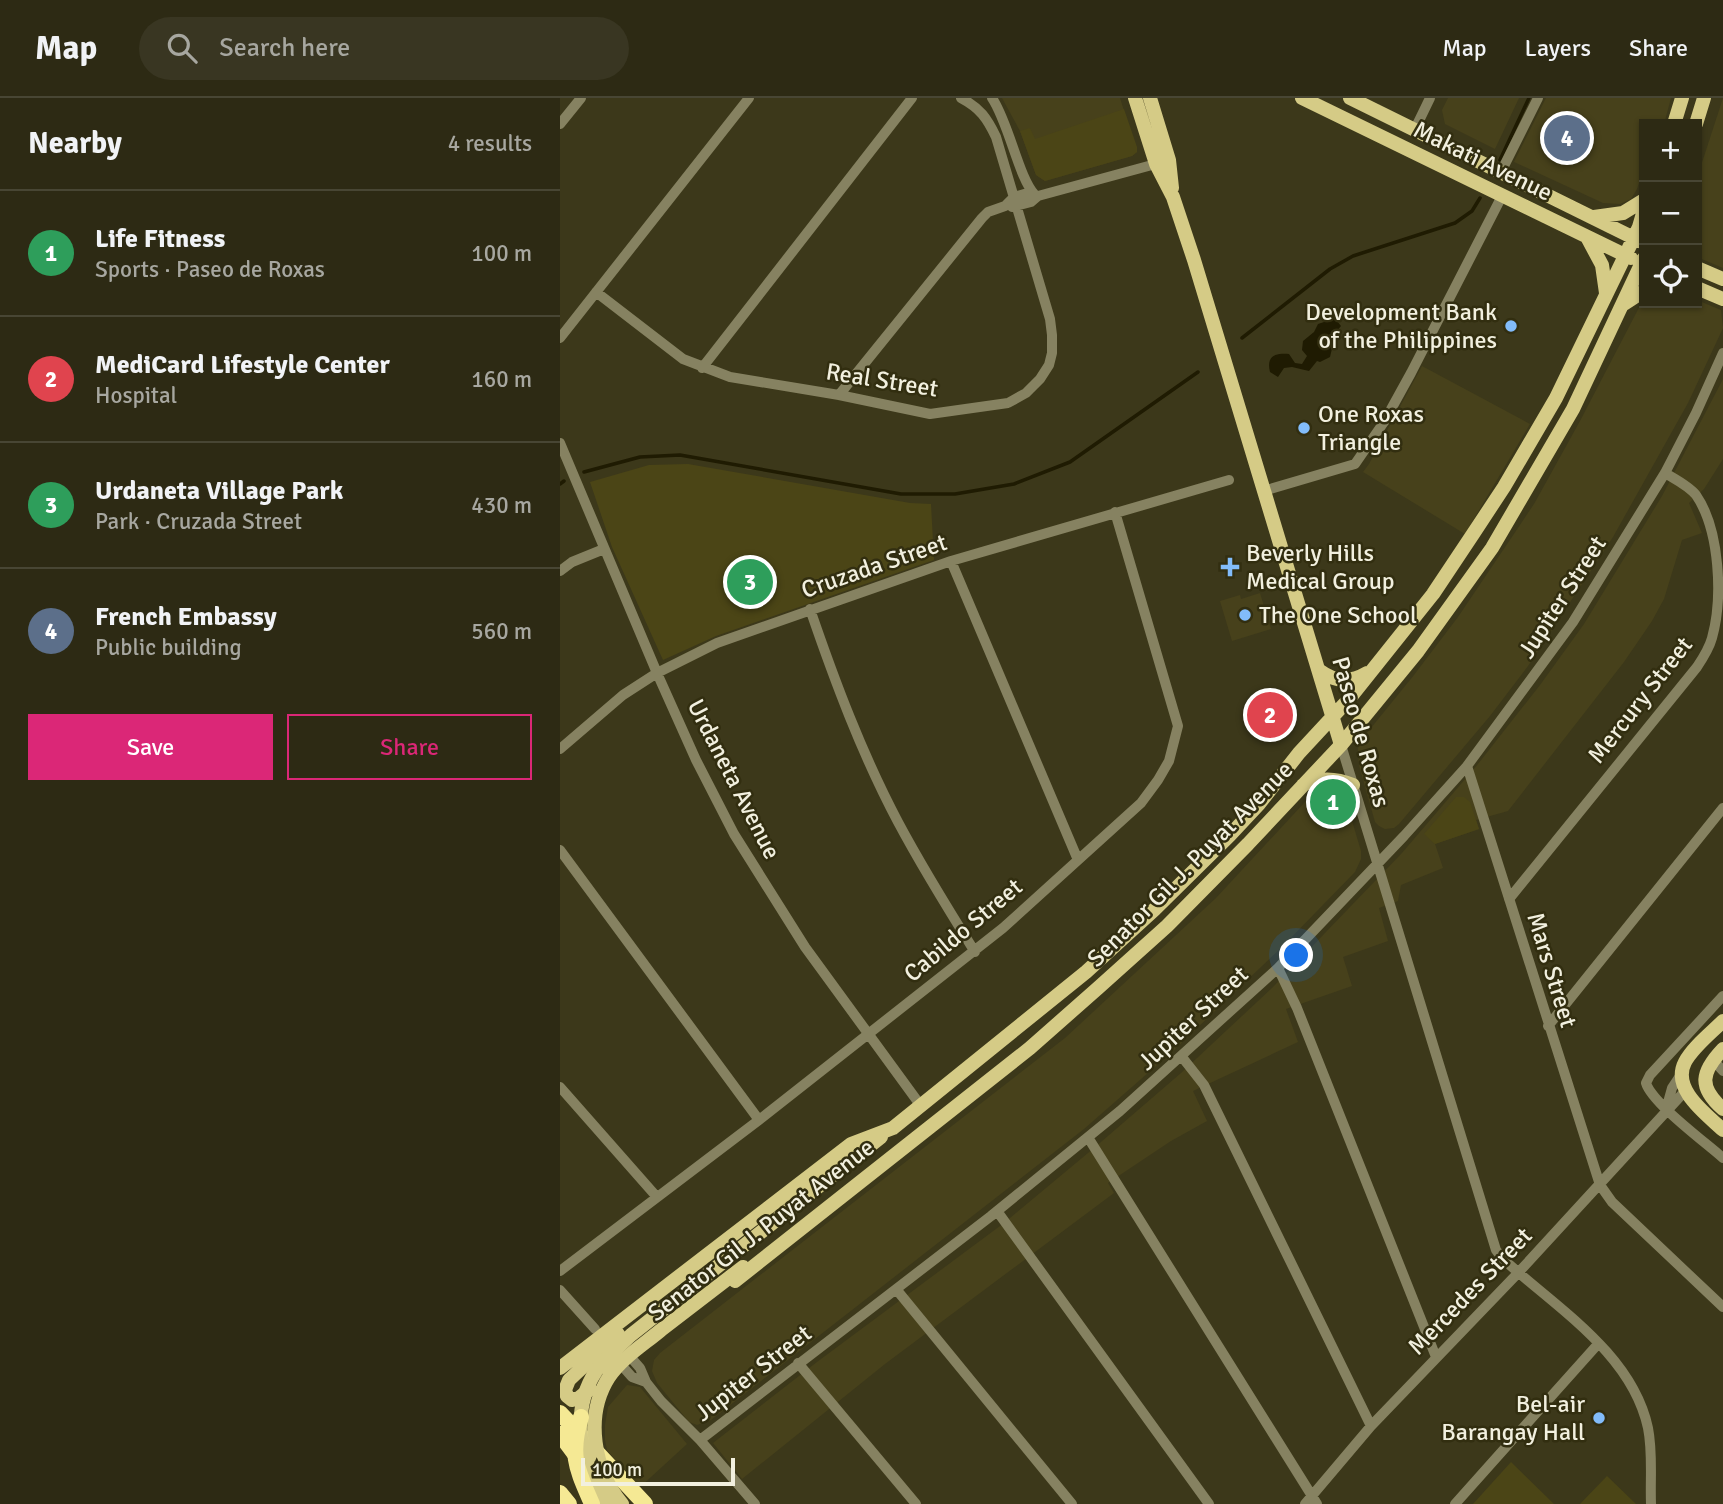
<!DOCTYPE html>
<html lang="en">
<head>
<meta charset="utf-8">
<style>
	body { margin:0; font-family:Signika,sans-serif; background:#393622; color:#f1f3f6 }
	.controls { position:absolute; right:21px; top:21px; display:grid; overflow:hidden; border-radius:0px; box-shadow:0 2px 5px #0004 }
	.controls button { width:63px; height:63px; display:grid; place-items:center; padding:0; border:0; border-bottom:2px solid #484634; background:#2d2a14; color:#f1f3f6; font:35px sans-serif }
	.scale { position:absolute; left:21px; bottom:18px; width:154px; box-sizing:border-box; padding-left:7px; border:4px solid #f2f0df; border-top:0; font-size:19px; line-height:24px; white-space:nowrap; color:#f2f0df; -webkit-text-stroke:5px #322e10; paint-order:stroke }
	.you { position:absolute; left:737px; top:858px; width:24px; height:24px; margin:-18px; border:5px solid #fff; border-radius:50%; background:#1a73e8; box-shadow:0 0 0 10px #1a73e833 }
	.badge { display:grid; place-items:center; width:46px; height:46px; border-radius:50%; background:#db2777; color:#fff; font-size:23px; font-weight:700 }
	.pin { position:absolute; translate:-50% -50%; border:4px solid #fff; box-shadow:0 2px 7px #0006 }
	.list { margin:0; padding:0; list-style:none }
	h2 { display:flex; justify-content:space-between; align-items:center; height:91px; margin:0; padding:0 28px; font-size:30px }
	h2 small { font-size:23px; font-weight:400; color:#a7a7a0 }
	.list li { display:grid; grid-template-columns:46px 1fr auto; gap:21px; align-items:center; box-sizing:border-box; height:126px; padding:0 28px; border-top:2px solid #484634 }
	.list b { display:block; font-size:26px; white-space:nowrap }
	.list p { margin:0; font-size:23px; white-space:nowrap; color:#a7a7a0 }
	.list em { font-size:23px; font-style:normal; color:#a7a7a0 }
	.actions { display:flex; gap:14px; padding:21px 28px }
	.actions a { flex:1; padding:16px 0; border:2px solid #db2777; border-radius:0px; text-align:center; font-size:24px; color:#db2777 }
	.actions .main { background:#db2777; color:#fff }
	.icon { flex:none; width:38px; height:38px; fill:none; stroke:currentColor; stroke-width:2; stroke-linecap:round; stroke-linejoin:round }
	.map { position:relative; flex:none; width:1163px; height:1406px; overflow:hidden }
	header { display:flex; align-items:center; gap:42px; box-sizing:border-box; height:98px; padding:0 35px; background:#2d2a14; border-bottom:2px solid #484634 }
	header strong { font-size:33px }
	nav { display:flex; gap:38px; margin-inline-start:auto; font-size:24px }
	.search { width:490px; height:63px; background:#393622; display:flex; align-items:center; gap:18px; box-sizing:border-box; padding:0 24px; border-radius:38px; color:#a7a7a0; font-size:26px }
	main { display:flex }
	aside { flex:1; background:#2d2a14 }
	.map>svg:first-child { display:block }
</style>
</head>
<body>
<header>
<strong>Map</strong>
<div class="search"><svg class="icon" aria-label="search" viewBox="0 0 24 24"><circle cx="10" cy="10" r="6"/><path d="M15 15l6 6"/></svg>Search here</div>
<nav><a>Map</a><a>Layers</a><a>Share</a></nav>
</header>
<main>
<aside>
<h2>Nearby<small>4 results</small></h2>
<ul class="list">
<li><span class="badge" style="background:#2e9e5b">1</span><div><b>Life Fitness</b><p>Sports · Paseo de Roxas</p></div><em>100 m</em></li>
<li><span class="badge" style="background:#e0444e">2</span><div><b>MediCard Lifestyle Center</b><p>Hospital</p></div><em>160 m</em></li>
<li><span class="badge" style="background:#2e9e5b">3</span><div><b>Urdaneta Village Park</b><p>Park · Cruzada Street</p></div><em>430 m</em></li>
<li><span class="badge" style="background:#5c6f8a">4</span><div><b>French Embassy</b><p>Public building</p></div><em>560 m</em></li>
</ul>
<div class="actions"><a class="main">Save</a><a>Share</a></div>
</aside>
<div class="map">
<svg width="1163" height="1406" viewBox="0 0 1163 1406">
	<rect width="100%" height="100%" fill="#3c381a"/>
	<path fill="#47411b" d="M 442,0 L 560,0 L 577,54 L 572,58 L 485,83 L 476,77 L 460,33 Z
		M 888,0 L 959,0 L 935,51 L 885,26 L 882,12 Z
		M 986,0 L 1111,0 L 1104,26 L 1084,26 L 1084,70 L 1077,91 L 1071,101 L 1060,106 L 1043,105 L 954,64 Z
		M 1163,0 L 1163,170 L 1137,159 L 1137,80 Z
		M 1084,200 L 1084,205 L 1137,205 L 1137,202 L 1161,212 L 1163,230 L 1128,305 L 1053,439 L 968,568 L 930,618 L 839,726 L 834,730 L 825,731 L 819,728 L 815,724 L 799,667 L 798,650 L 802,641 L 854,577 L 898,519 L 974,406 L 1020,323 Z
		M 862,268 L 970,326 L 905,436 L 803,374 L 809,366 Z
		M 1163,281 L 1163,361 L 1144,391 L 1129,405 L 1142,435 L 1122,442 L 1104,501 L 1092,523 L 1064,564 L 948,713 L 916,722 L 919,731 L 875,746 L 883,770 L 841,787 L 838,803 L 819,810 L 828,843 L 783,859 L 792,888 L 726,911 L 738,944 L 633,993 L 647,1023 L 611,1043 L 548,1085 L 554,1095 L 325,1266 L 182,1381 L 153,1345 L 257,1264 L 444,1125 L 534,1050 L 621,975 L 713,889 L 842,755 L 918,666 L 980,587 L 1024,526 L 1102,398 Z
		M 700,495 L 711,531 L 672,543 L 660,503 L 680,497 L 681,501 Z
		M 770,687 L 780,690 L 784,696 L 801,753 L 801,761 L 795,774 L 722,849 L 613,953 L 524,1031 L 151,1322 L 137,1327 L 129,1324 L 97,1285 L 92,1273 L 94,1262 L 100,1255 L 505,940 L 656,800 L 757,691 Z
		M 67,1287 L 80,1289 L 127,1346 L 79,1390 L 47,1352 L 45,1342 L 45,1327 L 48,1309 Z"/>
	<path fill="#4b4516" d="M 564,11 L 577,49 L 577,54 L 572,58 L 485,83 L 476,77 L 460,33 L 470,30 L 475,41 Z
		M 128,366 L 350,405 L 371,406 L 374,462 L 156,538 L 103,562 L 52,449 L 30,384 L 89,367 Z
		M 896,699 L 904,699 L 910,704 L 919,731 L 875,746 L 864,736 Z
		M 951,1364 L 994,1406 L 913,1406 Z
		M 1047,1378 L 1076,1406 L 1020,1406 Z"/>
	<path fill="#1f1b02" d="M 773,218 L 781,228 L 776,234 L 770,259 L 760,264 L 757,263 L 749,273 L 732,269 L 724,270 L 718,279 L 710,274 C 706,258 715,255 729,256 L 735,265 L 742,266 L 747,258 L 742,252 L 743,243 L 754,234 L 758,226 L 767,223 Z"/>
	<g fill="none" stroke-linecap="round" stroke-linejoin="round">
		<path stroke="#1f1b02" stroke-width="3.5" d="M 940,62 L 969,0
			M 682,240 L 770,171 L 793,158 L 895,125 L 912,113 L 920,100
			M 24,374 L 80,359 L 120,357 L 341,396 L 395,396 L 454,386 L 510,364 L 638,274
			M 0,386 L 4,383"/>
		<path stroke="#868261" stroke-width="10" d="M 432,0 C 449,25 459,81 475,97
			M 0,26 L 21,0
			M 855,31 L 870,0
			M 941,74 L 978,0
			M 452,109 L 471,104 L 478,98 L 603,64
			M 36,194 L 123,261 L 170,279 L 279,297 L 370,316 L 448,305 L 466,295 L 480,281 L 489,267 L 492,255 L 492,237 L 490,221 L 436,39 C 427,20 420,10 401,0
			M 0,240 L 189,0
			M 142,270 L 352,0
			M 279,297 L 422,120 L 428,114 L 445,108 L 454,99 L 471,94
			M 0,345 L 97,575 L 136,662 L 174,736 L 245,849 L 361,1008
			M 703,393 L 795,366 L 824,324 L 851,275 L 942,98
			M 391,463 L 518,762
			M 0,473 L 12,464 L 44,451
			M 250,511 C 275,584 302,656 338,724 C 362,769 388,811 415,854
			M 781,647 L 936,1152 L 942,1160 C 995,1209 1072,1255 1088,1330 C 1093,1355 1090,1381 1091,1406
			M 0,651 L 63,597 L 97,575 L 157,545 L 391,463 L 669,382
			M 907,668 L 1040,1087 L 1052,1104 L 1163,1209
			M 0,752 L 199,1022
			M 949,801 L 1137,569 C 1143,560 1149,551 1152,540 C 1163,500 1160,432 1136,397 C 1129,388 1115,381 1105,375
			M 718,870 L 737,910 L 876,1259
			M 1163,898 L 1090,977 L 1086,985 C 1092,1005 1145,1044 1163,1060
			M 988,928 L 1163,710
			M 622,959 L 644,987 L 811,1328
			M 1153,962 L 1163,973
			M 0,989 L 96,1098
			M 1107,1008 L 1112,990 L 1122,975
			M 529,1041 L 757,1406
			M 437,1113 L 649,1406
			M 0,1173 L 199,1022 L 443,830 L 581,705 L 598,682 L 609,663 L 618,628 L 555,414
			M 336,1191 L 512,1406
			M 0,1192 L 35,1231
			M 73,1262 L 80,1270 L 86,1284 L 101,1303 L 140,1342 L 195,1406
			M 238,1265 L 356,1406
			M 64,1270 L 72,1279 L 86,1284
			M 140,1342 L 431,1118 L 560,1013 L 718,870 L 844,738 L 907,668 L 1013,524 L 1105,375 L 1136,315 L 1163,255
			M 745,1406 L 811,1328 L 958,1175 L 1126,992
			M 895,1406 L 1038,1246"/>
		<path stroke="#d5cb86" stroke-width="14" d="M 575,0 L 596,66 L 613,99 L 634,162 L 781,647
			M 590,0 L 609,62 L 612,90
			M 742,0 L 1071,160
			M 790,0 L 1084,145
			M 1114,26 L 1122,0
			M 1136,26 L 1144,0
			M 1034,119 L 1063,115 L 1084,102
			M 1027,139 L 1042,167 L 1046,195
			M 1137,170 L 1163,181
			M 1137,190 L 1163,201
			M 1064,206 L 1084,193
			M 760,573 C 775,584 790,585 807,575
			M 743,687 C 760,679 776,680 793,687
			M 1163,923 C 1151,935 1133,949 1125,964 C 1111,991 1146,1016 1163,1032
			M 1163,951 C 1141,974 1138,989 1163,1011
			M 175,1183 L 470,950 L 538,890 L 607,828 L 688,746 L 781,647 L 858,553 L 932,450 L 1013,311 L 1084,160
			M 54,1253 L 71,1237 L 321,1039
			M 0,1270 L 291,1046 L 333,1030 L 526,874 L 595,811 L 670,737 L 699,706 L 739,655 L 790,600 L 873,496 L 913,436 L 944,389 L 996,300 L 1079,129 L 1084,112
			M 30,1291 L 19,1300 L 12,1302 L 7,1298 L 5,1292 L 9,1282 L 58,1236"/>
		<path stroke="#f5e994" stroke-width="16" d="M 0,1315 L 85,1406
			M 0,1336 L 20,1363
			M 0,1395 L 9,1406"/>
		<path stroke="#d5cb86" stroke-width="14" d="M 46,1406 C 19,1370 10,1312 36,1273 C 41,1266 48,1259 54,1253
			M 62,1406 C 34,1372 24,1318 49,1279 C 62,1260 83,1247 101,1232 C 128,1211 156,1190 183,1169"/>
		<path stroke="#f5e994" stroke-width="16" d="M 21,1319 C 9,1358 17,1371 32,1406"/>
	</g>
	<g fill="#82bcfa" stroke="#322e10" stroke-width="2.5">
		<circle cx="951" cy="228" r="7"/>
		<circle cx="744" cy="330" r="7"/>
		<path d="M666.5 458.5h7v7h7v7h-7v7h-7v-7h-7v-7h7z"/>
		<circle cx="685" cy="517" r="7"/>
		<circle cx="1039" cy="1320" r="7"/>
	</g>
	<g text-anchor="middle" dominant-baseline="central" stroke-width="5" stroke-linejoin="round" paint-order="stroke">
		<g font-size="24" fill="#f2f0df" stroke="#322e10">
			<text transform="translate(923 63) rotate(26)">Makati Avenue</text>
			<text transform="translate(322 282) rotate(9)">Real Street</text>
			<text transform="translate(314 468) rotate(-19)">Cruzada Street</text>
			<text transform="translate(1002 499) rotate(-57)">Jupiter Street</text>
			<text transform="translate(1080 602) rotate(-52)">Mercury Street</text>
			<text transform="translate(801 634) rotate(74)">Paseo de Roxas</text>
			<text transform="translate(174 681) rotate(63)">Urdaneta Avenue</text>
			<text transform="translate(630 766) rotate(-45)">Senator Gil J. Puyat Avenue</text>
			<text transform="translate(403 832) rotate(-40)">Cabildo Street</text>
			<text transform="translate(992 872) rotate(73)">Mars Street</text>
			<text transform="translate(633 920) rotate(-43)">Jupiter Street</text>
			<text transform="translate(201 1132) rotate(-38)">Senator Gil J. Puyat Avenue</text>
			<text transform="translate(910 1193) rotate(-46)">Mercedes Street</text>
			<text transform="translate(193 1275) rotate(-38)">Jupiter Street</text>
		</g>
		<g font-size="24" fill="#f2f0df" stroke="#322e10" text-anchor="start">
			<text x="937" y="214" text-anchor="end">Development Bank<tspan x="937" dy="28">of the Philippines</tspan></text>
			<text x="758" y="316">One Roxas<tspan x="758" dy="28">Triangle</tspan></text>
			<text x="686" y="455">Beverly Hills<tspan x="686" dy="28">Medical Group</tspan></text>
			<text x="699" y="517">The One School</text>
			<text x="1025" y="1306" text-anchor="end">Bel-air<tspan x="1025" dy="28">Barangay Hall</tspan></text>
		</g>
	</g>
</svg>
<div class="controls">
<button>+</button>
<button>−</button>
<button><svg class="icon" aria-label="locate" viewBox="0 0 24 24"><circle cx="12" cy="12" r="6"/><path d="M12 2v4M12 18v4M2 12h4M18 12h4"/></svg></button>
</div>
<div class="scale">100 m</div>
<div class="you"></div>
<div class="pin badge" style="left:773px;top:704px;background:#2e9e5b">1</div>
<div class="pin badge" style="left:710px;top:617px;background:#e0444e">2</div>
<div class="pin badge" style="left:190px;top:484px;background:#2e9e5b">3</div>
<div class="pin badge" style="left:1007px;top:40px;background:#5c6f8a">4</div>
</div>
</main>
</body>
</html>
